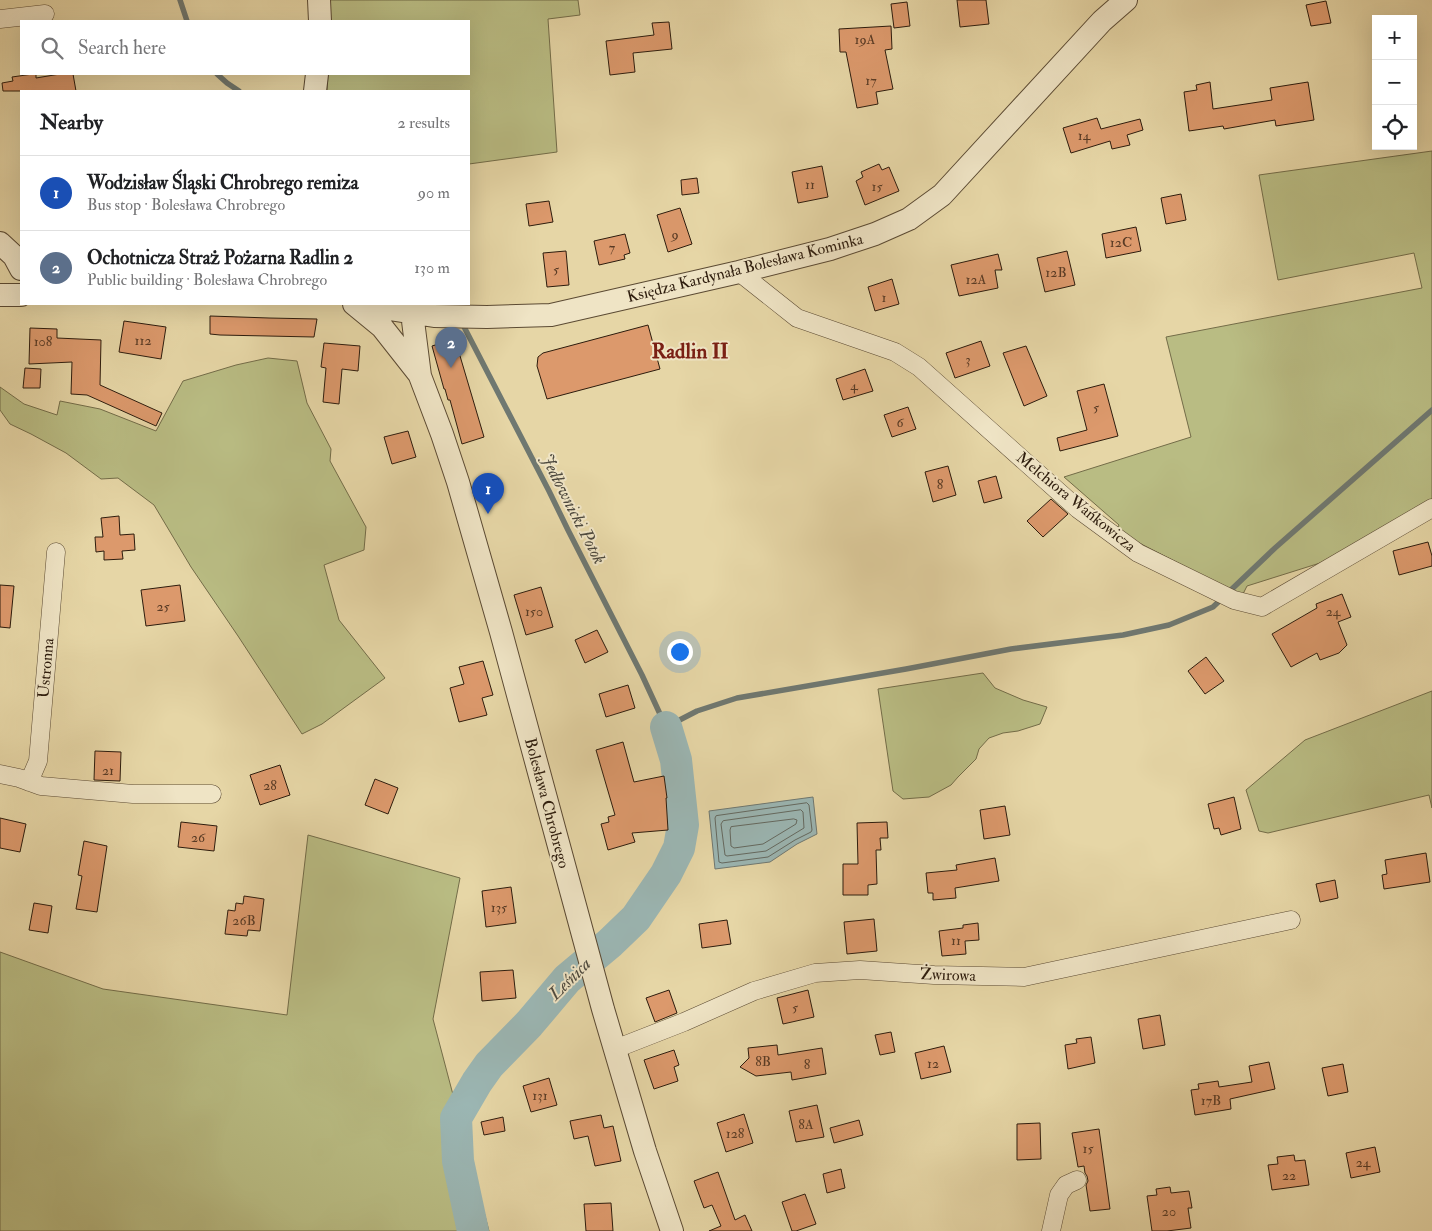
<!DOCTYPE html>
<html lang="en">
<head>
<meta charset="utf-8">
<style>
	body { margin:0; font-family:"IM FELL Double Pica",serif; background:#f6f6f6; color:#202124 }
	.controls { position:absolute; right:15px; top:15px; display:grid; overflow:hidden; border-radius:0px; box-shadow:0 5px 20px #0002 }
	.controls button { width:45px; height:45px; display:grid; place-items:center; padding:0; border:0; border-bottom:1px solid #e0e0e0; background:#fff; color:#202124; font:25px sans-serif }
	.you { position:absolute; left:679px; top:651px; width:18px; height:18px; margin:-12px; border:4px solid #fff; border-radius:50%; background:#1a73e8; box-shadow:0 0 0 8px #1a73e833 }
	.badge { display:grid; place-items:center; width:32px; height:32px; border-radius:50%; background:#d93025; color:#fff; font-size:16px; font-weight:700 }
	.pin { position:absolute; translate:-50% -41px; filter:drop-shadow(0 1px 2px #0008) }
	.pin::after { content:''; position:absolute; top:26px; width:18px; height:15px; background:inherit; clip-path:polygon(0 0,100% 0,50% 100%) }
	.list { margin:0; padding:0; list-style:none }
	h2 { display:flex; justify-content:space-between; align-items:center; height:65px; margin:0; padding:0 20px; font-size:21px }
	h2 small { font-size:16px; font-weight:400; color:#757577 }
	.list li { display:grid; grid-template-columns:32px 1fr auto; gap:15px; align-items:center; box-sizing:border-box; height:75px; padding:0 20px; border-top:1px solid #e0e0e0 }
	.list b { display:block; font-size:19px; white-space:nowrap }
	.list p { margin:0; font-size:16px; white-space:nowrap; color:#757577 }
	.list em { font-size:16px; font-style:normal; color:#757577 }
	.icon { flex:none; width:28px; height:28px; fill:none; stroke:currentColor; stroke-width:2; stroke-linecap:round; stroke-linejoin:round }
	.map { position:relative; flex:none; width:1432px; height:1231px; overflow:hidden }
	.search { position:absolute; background:#fff; box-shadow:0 5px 20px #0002; left:20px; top:20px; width:450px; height:55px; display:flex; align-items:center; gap:12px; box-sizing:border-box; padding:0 18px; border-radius:0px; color:#757577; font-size:19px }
	.panel { position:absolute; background:#fff; box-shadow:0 5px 20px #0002; left:20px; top:90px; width:450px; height:215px; border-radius:0px }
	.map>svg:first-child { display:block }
</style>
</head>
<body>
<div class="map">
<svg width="1432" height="1231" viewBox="0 0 1432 1231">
	<rect width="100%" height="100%" fill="#e6d6a6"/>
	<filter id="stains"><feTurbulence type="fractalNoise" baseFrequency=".004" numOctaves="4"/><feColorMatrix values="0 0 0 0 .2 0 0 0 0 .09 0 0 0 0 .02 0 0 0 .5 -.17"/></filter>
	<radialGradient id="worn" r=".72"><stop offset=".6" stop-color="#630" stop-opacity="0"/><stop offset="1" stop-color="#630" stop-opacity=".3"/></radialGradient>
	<path fill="#b9bc83" stroke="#736c48" d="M 326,0 L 578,0 L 580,15 L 548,19 L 557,152 L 469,164 L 469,91 L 327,91 L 328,74 L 469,74 L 469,21 L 327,21 Z
		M 1432,151 L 1432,513 L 1390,541 L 1247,586 L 1242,596 L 1116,531 L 1119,525 L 1064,477 L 1191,437 L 1166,337 L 1422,288 L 1414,253 L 1278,280 L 1259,175 Z
		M 268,358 L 297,361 L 307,403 L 331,449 L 330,461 L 366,527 L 364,550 L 324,565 L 339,620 L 385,678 L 322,724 L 302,734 L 238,636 L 191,567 L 154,505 L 118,478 L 101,479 L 66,453 L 31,434 L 10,424 L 0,410 L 0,387 L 24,404 L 57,415 L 60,401 L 100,409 L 156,431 L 183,381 L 236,365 Z
		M 983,673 L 995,688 L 1023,700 L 1047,707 L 1040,724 L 1018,731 L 1003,733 L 989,738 L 979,749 L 976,759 L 958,777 L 951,785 L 929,797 L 903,799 L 893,791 L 878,689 Z
		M 1432,691 L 1432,808 L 1429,795 L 1268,833 L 1259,831 L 1246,790 L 1305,740 Z
		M 308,835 L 460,878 L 433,1019 L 489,1231 L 0,1231 L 0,952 L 103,989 L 287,1015 Z"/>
	<path fill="#9bb6b3" stroke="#6f7871" d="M 813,797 L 817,834 L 797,844 L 770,862 L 715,869 L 709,811 Z"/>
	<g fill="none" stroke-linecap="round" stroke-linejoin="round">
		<path stroke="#646960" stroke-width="1" d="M 807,803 L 809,805 L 812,830 L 811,832 L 795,840 L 768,857 L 722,863 L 719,862 L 715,818 L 716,816 Z
			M 801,810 L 803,812 L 804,828 L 766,851 L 727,856 L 725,855 L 721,824 L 723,821 Z
			M 794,819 L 797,820 L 796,824 L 763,844 L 734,848 L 731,846 L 730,830 L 731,827 Z"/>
		<path stroke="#6f7871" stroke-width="5.5" d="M 180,0 L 187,21
			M 217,74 L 227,83 L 239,91
			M 461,321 L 549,491 L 568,530 L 642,675 L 666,727 L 697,711 L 737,698 L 906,669 L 1011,649 L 1123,635 L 1169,625 L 1213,607 L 1275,548 L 1432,410"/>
		<path stroke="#9bb6b3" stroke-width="32" d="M 473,1231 L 458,1161 L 456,1118 L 477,1082 L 489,1065 L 529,1024 L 567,979 L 610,943 L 636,918 L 666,874 L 679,848 L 683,825 L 676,760 L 666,727"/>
	</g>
	<path fill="#dc996c" stroke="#2d1c0d" d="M 957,0 L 986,0 L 989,24 L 960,27 Z
		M 1326,1 L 1331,23 L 1311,26 L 1306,5 Z
		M 907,2 L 910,26 L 894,28 L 891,4 Z
		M 669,22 L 672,49 L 633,53 L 635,72 L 610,75 L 606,41 L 654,35 L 652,23 Z
		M 891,26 L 892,49 L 885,50 L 893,89 L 876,92 L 878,104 L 857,108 L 846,52 L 840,52 L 839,29 Z
		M 33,74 L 36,74 L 36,78 L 60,74 L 73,74 L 76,91 L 3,91 L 2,83 L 13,81 L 12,77 Z
		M 1210,82 L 1213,109 L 1272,100 L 1270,88 L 1308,82 L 1314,120 L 1276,126 L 1275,120 L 1224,129 L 1223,126 L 1189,131 L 1184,92 L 1197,90 L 1196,85 Z
		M 1097,118 L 1101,129 L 1140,119 L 1143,130 L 1127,135 L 1130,145 L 1112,149 L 1110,141 L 1071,153 L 1063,128 Z
		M 879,164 L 882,170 L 889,167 L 899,191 L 865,205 L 856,181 L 863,177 L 861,172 Z
		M 822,166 L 828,197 L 798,203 L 792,172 Z
		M 697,178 L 699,193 L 682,195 L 681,180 Z
		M 1181,194 L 1186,220 L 1166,224 L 1161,198 Z
		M 549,201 L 553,222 L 529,226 L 526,204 Z
		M 680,208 L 692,244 L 668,252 L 657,215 Z
		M 1136,227 L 1141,251 L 1106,258 L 1102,234 Z
		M 625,234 L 630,253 L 624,255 L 625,259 L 599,265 L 594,241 Z
		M 566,251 L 569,285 L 547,287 L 543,253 Z
		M 1067,251 L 1075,285 L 1045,292 L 1037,258 Z
		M 998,254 L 1002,270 L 995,270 L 998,288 L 959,296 L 951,265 Z
		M 892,279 L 899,304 L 875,311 L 868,287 Z
		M 210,316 L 269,318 L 317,319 L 314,337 L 220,335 L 210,334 Z
		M 124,321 L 166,327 L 161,359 L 119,352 Z
		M 648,325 L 660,369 L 547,399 L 537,366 L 538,357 L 543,353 Z
		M 30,328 L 57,329 L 57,338 L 101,340 L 100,385 L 162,413 L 156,426 L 87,395 L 71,394 L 72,362 L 29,364 Z
		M 455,339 L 484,437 L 462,444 L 450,400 L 448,400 L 445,389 L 444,389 L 432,346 Z
		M 981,341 L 990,366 L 955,378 L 946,353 Z
		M 324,343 L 360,346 L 358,371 L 342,369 L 339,404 L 323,402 L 326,368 L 321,367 Z
		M 1026,346 L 1047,396 L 1024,406 L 1003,353 Z
		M 25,368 L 41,369 L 40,388 L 23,388 Z
		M 865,369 L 873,391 L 843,400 L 836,379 Z
		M 1104,384 L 1118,436 L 1060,451 L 1057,438 L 1087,430 L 1077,391 Z
		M 908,407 L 916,429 L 892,437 L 884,415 Z
		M 408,431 L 416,457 L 392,464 L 384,437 Z
		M 948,466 L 956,495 L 933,502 L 925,472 Z
		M 996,476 L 1002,498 L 984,503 L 978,481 Z
		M 1051,499 L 1068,514 L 1043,537 L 1027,521 Z
		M 119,516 L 120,535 L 134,534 L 135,550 L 122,551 L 123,559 L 104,560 L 104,551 L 96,552 L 95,537 L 103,537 L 101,518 Z
		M 1428,542 L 1432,556 L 1432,566 L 1399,575 L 1393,551 Z
		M 0,585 L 14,586 L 10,628 L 0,627 Z
		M 180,585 L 185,621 L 146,626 L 141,590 Z
		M 541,587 L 553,627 L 526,635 L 514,595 Z
		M 1342,594 L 1351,617 L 1338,622 L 1347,645 L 1339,653 L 1320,660 L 1317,653 L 1291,667 L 1272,634 L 1317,608 L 1316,604 Z
		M 597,630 L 608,652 L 585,663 L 575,640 Z
		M 1206,657 L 1224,681 L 1205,694 L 1188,671 Z
		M 483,661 L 493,695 L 482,698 L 487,715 L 459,722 L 450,688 L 464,684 L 459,667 Z
		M 628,685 L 635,708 L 606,717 L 599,694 Z
		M 623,742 L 634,782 L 664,776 L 667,798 L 666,798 L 668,830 L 632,833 L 635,842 L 608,850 L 601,824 L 609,822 L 608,817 L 615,815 L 596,750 Z
		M 95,751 L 121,752 L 120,781 L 94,780 Z
		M 280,765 L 290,795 L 260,805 L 250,775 Z
		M 375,779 L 398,788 L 388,814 L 365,805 Z
		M 1234,797 L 1241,829 L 1221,835 L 1219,828 L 1214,829 L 1208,804 Z
		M 1005,806 L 1010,835 L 984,839 L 980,810 Z
		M 0,818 L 26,824 L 20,852 L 0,848 Z
		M 181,822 L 217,826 L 214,851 L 178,847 Z
		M 887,822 L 888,838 L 880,838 L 881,850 L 876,850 L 877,884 L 868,885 L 868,895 L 843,895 L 843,864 L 858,864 L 857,823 Z
		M 84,841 L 107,846 L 97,912 L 76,909 L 82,876 L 78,875 Z
		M 1426,853 L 1430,882 L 1384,889 L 1382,875 L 1387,874 L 1385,860 Z
		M 995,858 L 999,881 L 955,888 L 956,898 L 933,900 L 933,893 L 928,893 L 926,873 L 957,870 L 956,865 Z
		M 1335,880 L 1338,898 L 1320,902 L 1316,884 Z
		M 511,887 L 516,923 L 486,927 L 482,891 Z
		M 244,896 L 264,899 L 260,931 L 248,930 L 247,936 L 225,934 L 228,910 L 235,911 L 236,903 L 243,904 Z
		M 34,903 L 52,906 L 48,933 L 29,930 Z
		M 874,919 L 877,951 L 847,954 L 844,922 Z
		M 727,920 L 731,944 L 702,948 L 699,924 Z
		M 978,923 L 979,940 L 965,941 L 966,954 L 942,956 L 939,931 L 963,928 L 963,925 Z
		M 513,970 L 516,998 L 482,1001 L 480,972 Z
		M 669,990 L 677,1013 L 655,1022 L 646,998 Z
		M 808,990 L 814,1017 L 783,1024 L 777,998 Z
		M 1160,1015 L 1165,1045 L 1143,1049 L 1138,1019 Z
		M 891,1032 L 895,1052 L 880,1055 L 875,1035 Z
		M 1091,1037 L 1095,1063 L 1068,1069 L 1065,1045 L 1077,1043 L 1076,1039 Z
		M 777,1045 L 778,1055 L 822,1048 L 826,1074 L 792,1080 L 791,1072 L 756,1076 L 740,1067 L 749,1058 L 748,1048 Z
		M 944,1046 L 951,1072 L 921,1079 L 915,1053 Z
		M 674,1050 L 679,1065 L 674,1067 L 678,1081 L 654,1089 L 644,1060 Z
		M 1269,1062 L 1275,1089 L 1230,1099 L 1231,1109 L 1195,1115 L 1191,1090 L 1199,1089 L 1198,1084 L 1218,1081 L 1219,1087 L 1252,1082 L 1249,1066 Z
		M 1343,1064 L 1348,1092 L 1328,1096 L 1322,1068 Z
		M 549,1078 L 557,1105 L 531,1112 L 523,1086 Z
		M 817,1105 L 824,1137 L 796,1142 L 789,1111 Z
		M 744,1114 L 753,1143 L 726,1152 L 717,1123 Z
		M 601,1115 L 604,1128 L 613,1126 L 621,1161 L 595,1166 L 588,1136 L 574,1139 L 570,1121 Z
		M 503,1117 L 505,1131 L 484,1135 L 481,1122 Z
		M 859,1120 L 863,1135 L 834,1143 L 830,1128 Z
		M 1040,1123 L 1041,1159 L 1017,1160 L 1017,1124 Z
		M 1099,1129 L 1110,1209 L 1090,1211 L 1086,1185 L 1088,1181 L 1087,1176 L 1085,1173 L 1084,1166 L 1078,1167 L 1072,1133 Z
		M 1375,1147 L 1380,1172 L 1351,1178 L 1346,1153 Z
		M 1294,1155 L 1295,1161 L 1305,1160 L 1309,1185 L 1272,1190 L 1268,1165 L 1278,1164 L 1277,1157 Z
		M 841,1169 L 845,1188 L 827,1193 L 823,1174 Z
		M 718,1172 L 735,1220 L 745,1215 L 752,1231 L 709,1231 L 721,1226 L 712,1205 L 704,1208 L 694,1181 Z
		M 1170,1187 L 1171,1193 L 1189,1191 L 1192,1208 L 1188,1208 L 1191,1228 L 1167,1231 L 1152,1231 L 1147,1196 L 1157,1195 L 1156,1189 Z
		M 805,1194 L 816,1224 L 796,1231 L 792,1231 L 782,1202 Z
		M 611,1203 L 613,1231 L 586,1231 L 584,1204 Z"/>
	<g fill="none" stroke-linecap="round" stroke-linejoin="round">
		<defs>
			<path id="minor" d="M 0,19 L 45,14
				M 739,272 L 797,318 L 895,352 L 919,367 L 1078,509 L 1138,553 L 1234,600 L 1262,607 L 1432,508
				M 0,774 L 19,778 L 41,786 L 133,794 L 212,794
				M 29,782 L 38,761 L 56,552
				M 615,1049 L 684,1022 L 754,991 L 815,973 L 860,970 L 934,975 L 1024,977 L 1291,920
				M 1051,1231 L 1059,1195 L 1066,1185 L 1077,1180"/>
			<path id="tertiary" d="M 319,0 L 320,21
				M 315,91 L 317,74
				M 0,243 L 14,256 L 21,269
				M 0,295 L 21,295
				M 354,304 L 382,327 L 419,374
				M 357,304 L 434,316 L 487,317 L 551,315 L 739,272 L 830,249 L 875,234 L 909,219 L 942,195 L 1102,21 L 1126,0
				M 412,313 L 420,376 L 442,434 L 458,482 L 501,632 L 603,1009 L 645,1151 L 672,1231"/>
		</defs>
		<use href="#minor" stroke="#5b4a33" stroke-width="19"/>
		<use href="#tertiary" stroke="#5b4a33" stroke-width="24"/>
		<use href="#minor" stroke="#efe4c5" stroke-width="18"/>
		<use href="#tertiary" stroke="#efe4c5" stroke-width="22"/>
	</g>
	<g text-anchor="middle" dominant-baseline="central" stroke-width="4" stroke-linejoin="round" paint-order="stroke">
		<g font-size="14" fill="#593b25">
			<text x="865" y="39">19A</text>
			<text x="871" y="80">17</text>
			<text x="1084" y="135">14</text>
			<text x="810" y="184">11</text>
			<text x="877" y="186">15</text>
			<text x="675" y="234">9</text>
			<text x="1121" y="242">12C</text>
			<text x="612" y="247">7</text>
			<text x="556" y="269">5</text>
			<text x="1056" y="272">12B</text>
			<text x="976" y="279">12A</text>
			<text x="884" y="297">1</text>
			<text x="143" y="340">112</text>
			<text x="43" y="341">108</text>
			<text x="968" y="359">3</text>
			<text x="854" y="385">4</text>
			<text x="1096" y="407">5</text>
			<text x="900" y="422">6</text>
			<text x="940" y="484">8</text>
			<text x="163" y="606">25</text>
			<text x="534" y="611">150</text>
			<text x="1333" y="611">24</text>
			<text x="108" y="770">21</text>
			<text x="270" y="785">28</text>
			<text x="198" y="837">26</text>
			<text x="499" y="907">135</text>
			<text x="244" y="920">26B</text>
			<text x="956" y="940">11</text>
			<text x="795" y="1007">5</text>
			<text x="763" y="1061">8B</text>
			<text x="933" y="1063">12</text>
			<text x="807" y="1064">8</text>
			<text x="540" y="1095">131</text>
			<text x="1211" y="1100">17B</text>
			<text x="806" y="1124">8A</text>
			<text x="735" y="1133">128</text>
			<text x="1088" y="1148">15</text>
			<text x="1363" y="1162">24</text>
			<text x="1289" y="1175">22</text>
			<text x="1169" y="1211">20</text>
		</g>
		<g font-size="16" fill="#2d1c0d" stroke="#efe4c5">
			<text transform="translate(745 268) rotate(-14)">Księdza Kardynała Bolesława Kominka</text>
			<text transform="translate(1076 502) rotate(39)">Melchiora Wańkowicza</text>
			<text transform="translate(46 668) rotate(-85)">Ustronna</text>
			<text transform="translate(547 803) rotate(75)">Bolesława Chrobrego</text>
			<text transform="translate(948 975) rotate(2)">Żwirowa</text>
		</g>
		<g font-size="18" font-style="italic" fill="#4e4a3f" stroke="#efe4c5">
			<text transform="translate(573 509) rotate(63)">Jedłownicki Potok</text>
			<text transform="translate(570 979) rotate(-45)">Leśnica</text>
		</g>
		<g font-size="21" font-weight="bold" fill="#7a1f14" stroke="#efe4c5">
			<text x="690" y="351">Radlin II</text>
		</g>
	</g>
	<rect width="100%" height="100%" filter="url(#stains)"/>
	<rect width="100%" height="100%" fill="url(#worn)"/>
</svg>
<div class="controls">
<button>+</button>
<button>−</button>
<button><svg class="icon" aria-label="locate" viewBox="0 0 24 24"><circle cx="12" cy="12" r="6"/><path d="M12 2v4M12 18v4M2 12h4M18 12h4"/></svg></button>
</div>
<div class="you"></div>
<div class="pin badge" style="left:488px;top:514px;background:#1a4fb4">1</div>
<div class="pin badge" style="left:451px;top:368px;background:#5c6f8a">2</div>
<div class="search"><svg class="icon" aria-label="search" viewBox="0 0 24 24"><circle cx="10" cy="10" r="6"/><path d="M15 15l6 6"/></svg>Search here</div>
<section class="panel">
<h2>Nearby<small>2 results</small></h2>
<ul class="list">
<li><span class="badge" style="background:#1a4fb4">1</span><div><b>Wodzisław Śląski Chrobrego remiza</b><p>Bus stop · Bolesława Chrobrego</p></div><em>90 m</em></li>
<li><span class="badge" style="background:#5c6f8a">2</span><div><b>Ochotnicza Straż Pożarna Radlin 2</b><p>Public building · Bolesława Chrobrego</p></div><em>130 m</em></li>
</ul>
</section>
</div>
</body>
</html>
